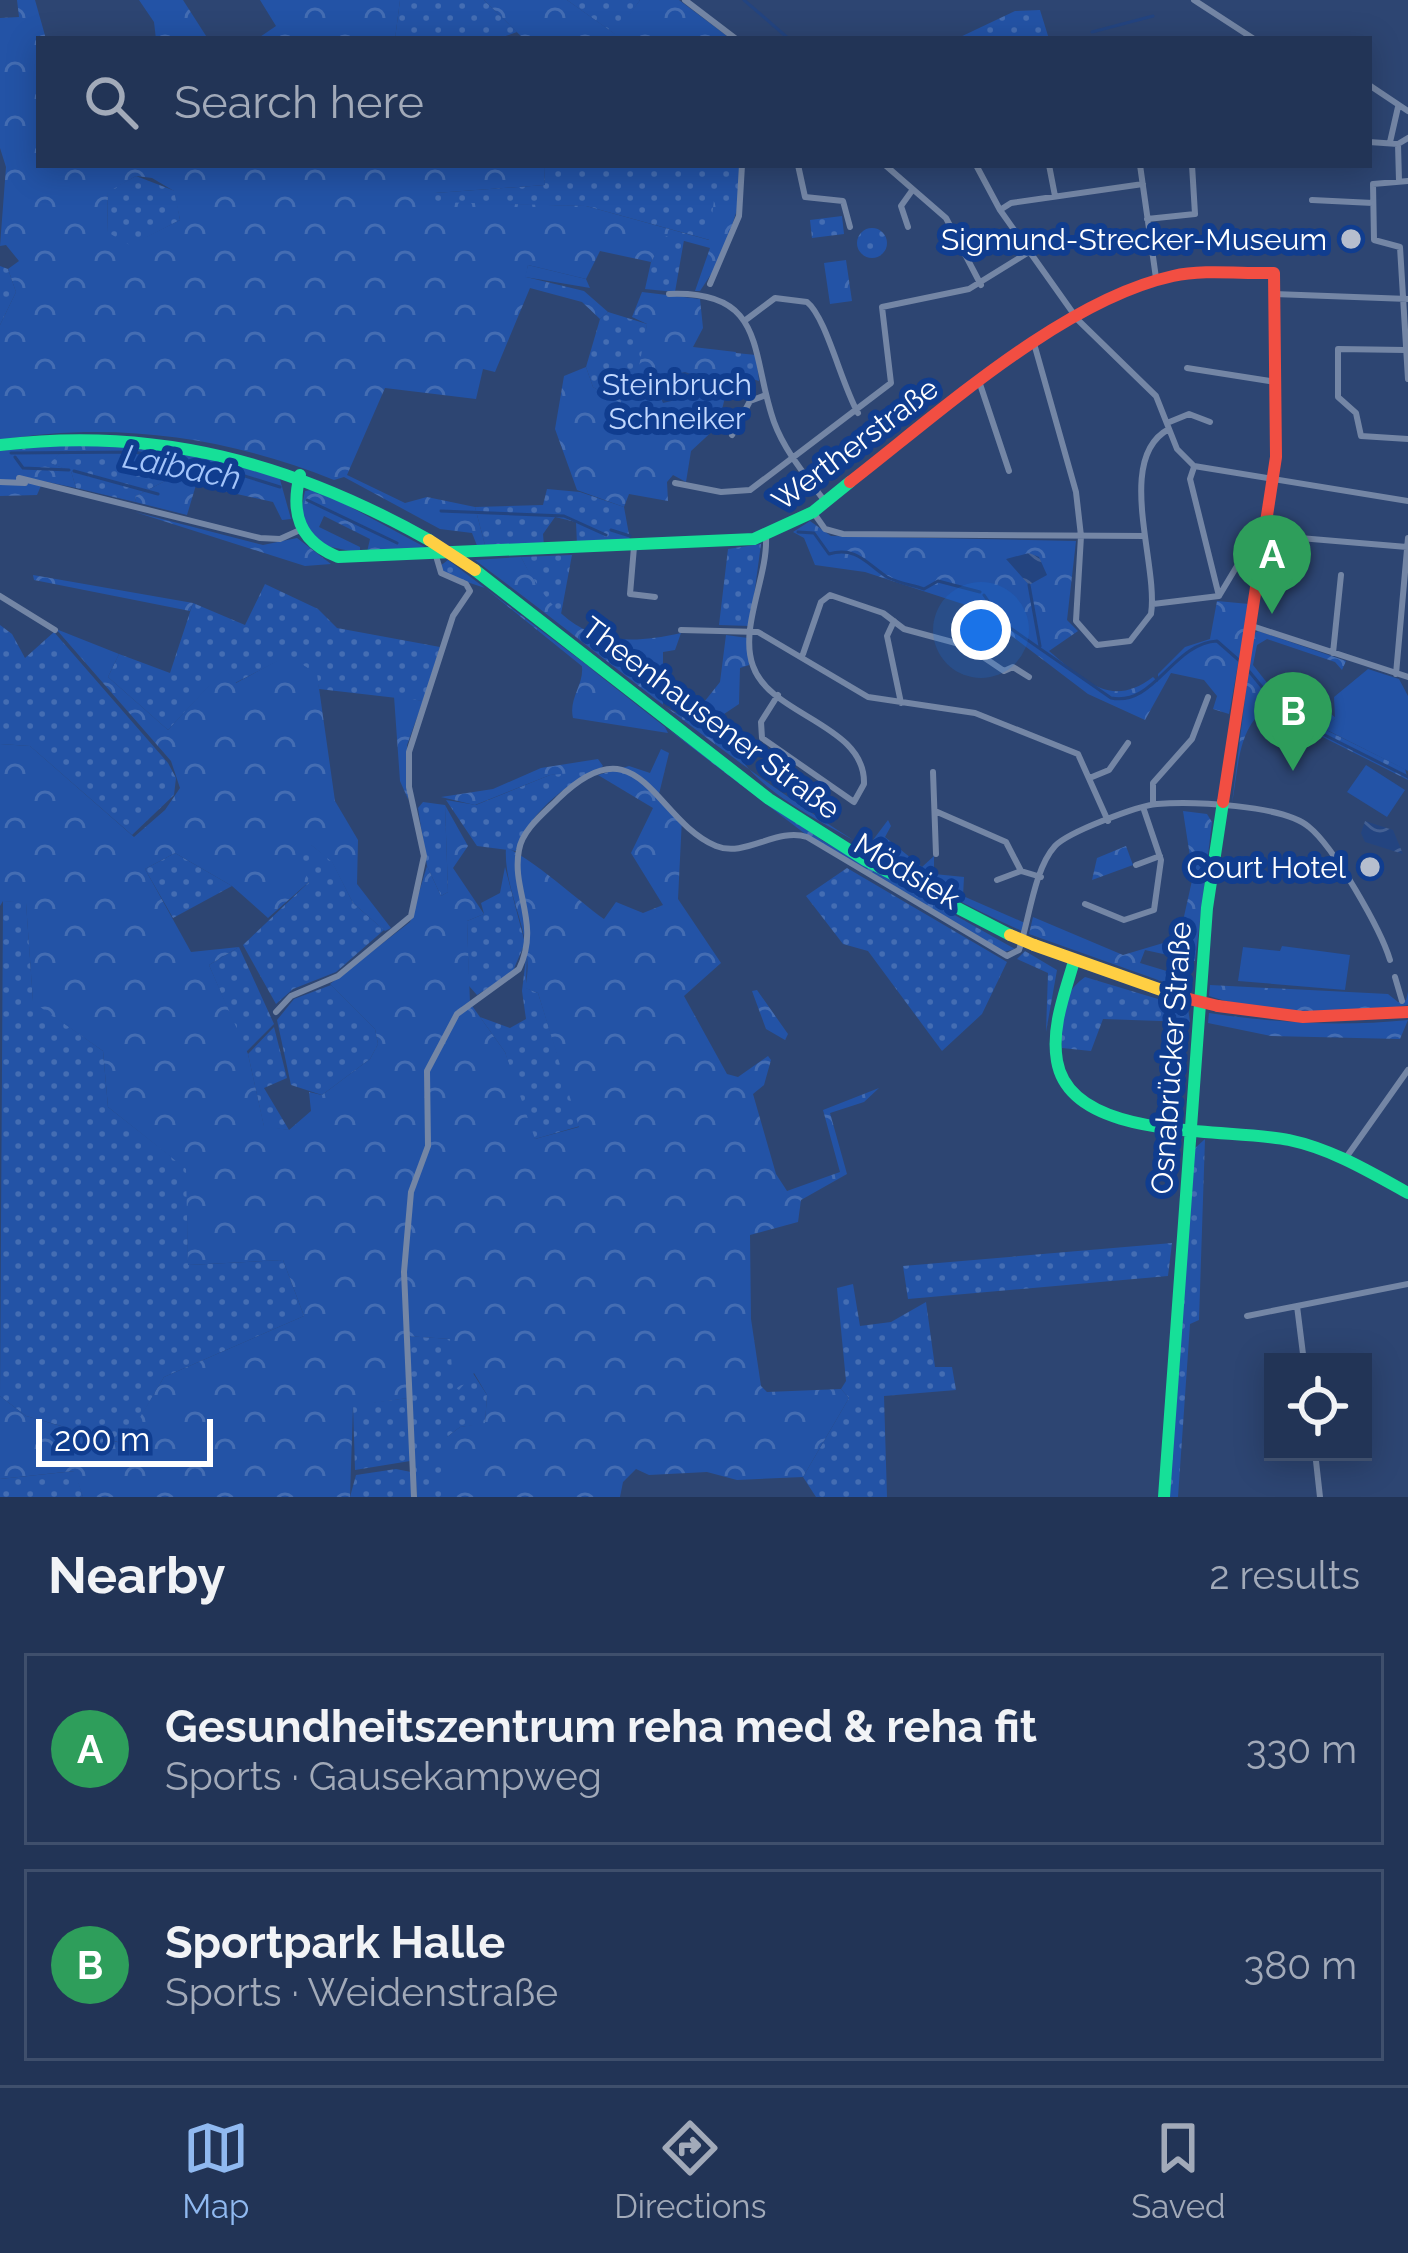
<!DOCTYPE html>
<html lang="en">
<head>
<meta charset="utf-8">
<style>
	body { margin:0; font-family:Raleway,sans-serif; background:#2e3f60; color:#f1f3f6 }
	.controls { position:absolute; right:36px; bottom:36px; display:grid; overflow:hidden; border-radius:0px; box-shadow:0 6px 30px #0003 }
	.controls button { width:108px; height:108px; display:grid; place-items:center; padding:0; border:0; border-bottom:3px solid #3f4f6c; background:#223456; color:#f1f3f6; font:60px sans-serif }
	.scale { position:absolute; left:36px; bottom:30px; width:177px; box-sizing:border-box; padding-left:12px; border:6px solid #fff; border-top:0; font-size:33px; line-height:42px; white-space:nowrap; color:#fff; -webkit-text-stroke:9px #103d8f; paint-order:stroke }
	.you { position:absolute; left:981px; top:630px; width:42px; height:42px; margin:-30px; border:9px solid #fff; border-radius:50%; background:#1a73e8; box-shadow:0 0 0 18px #1a73e833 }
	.badge { display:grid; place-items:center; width:78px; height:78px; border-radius:50%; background:#90b9f0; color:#fff; font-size:39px; font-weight:700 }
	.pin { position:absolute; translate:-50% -99px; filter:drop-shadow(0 3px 6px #0008) }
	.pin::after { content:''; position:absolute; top:63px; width:42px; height:36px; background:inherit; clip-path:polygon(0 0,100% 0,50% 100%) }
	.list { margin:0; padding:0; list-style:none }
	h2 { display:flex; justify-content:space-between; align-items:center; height:156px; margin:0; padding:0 48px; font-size:51px }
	h2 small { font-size:39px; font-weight:400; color:#a2aab9 }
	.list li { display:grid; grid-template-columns:78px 1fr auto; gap:36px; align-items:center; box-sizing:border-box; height:192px; margin:0 24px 24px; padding:0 24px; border:3px solid #3f4f6c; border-radius:0px }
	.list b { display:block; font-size:45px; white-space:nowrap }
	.list p { margin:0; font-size:39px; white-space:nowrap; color:#a2aab9 }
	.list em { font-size:39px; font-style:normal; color:#a2aab9 }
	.icon { flex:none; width:66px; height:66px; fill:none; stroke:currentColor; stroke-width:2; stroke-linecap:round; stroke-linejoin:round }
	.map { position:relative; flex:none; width:1408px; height:1497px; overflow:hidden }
	.search { position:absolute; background:#223456; box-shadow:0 6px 30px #0003; left:36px; right:36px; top:36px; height:132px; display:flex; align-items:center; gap:30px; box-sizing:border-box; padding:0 42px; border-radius:0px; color:#a2aab9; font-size:45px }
	.sheet { height:588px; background:#223456 }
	nav { display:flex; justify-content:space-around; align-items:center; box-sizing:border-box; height:168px; border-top:3px solid #3f4f6c; background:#223456; font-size:33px; color:#a2aab9 }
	nav a { display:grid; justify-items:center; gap:6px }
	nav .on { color:#90b9f0 }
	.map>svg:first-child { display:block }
</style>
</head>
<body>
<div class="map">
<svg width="1408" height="1497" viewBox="0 0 1408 1497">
	<defs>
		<pattern id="grass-dots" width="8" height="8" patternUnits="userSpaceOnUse" patternTransform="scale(3)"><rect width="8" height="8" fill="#2353a6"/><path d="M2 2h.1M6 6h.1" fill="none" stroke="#446db3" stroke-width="1.8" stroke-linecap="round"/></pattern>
		<pattern id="forest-crowns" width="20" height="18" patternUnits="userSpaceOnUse" patternTransform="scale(3)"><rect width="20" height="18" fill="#2353a6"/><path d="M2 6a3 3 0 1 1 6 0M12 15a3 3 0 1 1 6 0" fill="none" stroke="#446db3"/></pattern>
		<pattern id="water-waves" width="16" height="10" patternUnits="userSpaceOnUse" patternTransform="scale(3)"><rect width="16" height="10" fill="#234480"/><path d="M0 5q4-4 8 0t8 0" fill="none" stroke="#446093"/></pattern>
	</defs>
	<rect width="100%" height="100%" fill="#2d4572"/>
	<path fill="url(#grass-dots)" d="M 400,0 L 484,0 L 517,32 L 497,39 L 395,39 Z
		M 567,0 L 640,0 L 616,35 Z
		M 1040,10 L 1049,39 L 956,39 L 1015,11 Z
		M 544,165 L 740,165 L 738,207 L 710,240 L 586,206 L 435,203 L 435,193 L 545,185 Z
		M 136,176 L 175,191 L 180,220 L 130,246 L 107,233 L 108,191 Z
		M 842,216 L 844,234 L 812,238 L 810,220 Z
		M857 243a15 15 0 1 1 30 0a15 15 0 1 1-30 0Z
		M 665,235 L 684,240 L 675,292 L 645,289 L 651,262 Z
		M 0,266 L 8,269 L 16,292 L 0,325 Z
		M 608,312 L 647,324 L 645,344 L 756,355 L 759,381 L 729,372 L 714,427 L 691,449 L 593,387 L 586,367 L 600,319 Z
		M 126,450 L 221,464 L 223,469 L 167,480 L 136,496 L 135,502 L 76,488 L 71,471 L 49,463 L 62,451 Z
		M 547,489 L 580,492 L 624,507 L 630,540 L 577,545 L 576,522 L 555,517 L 543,534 L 544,546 L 486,549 L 475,507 L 543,505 Z
		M 761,544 L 750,626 L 719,625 L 728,549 Z
		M 572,555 L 561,614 L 543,600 L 521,557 Z
		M 448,560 L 604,678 L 583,663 L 583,667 L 485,588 L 446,575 L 440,566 Z
		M 265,584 L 318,609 L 337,628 L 440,647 L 423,701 L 319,689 L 316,674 L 288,656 L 235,683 L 225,669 L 168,730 L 108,677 L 119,654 L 170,673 L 193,603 L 245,625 Z
		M 0,625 L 12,634 L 25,658 L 54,632 L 168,763 L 176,778 L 174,795 L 132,835 L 30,746 L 0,744 Z
		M 1307,713 L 1320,722 L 1331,714 L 1336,718 L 1324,729 L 1405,769 L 1408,780 L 1297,724 Z
		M 665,727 L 823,841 L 1015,949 L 1004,952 L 808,836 Z
		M 594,768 L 597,771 C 564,784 527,816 516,851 L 477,846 L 446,800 L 476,805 L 550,775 Z
		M 423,802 L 445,805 L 448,892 L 441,896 L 427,866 L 418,808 Z
		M 310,844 L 332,861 L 353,903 L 384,930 L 336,972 L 293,989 L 276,1004 L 243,945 L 309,882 L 296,861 Z
		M 175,853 L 232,886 L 173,918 L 145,869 Z
		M 505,867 L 525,943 L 512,973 L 477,995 L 469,986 L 467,921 L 484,914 L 481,903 L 500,893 Z
		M 847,868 L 1007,962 L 982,1014 L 942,1051 L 868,951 L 843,944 L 806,896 Z
		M 3,901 L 26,902 L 33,1001 L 103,1051 L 108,1107 L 187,1169 L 188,1265 L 283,1260 L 304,1316 L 164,1377 L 125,1444 L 26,1416 L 0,1396 Z
		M 239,947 L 274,1024 L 246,1052 L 209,965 Z
		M 527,949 L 526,988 L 538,993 L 580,1126 L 535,1139 L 528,1128 L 505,1052 L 480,1017 L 510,1028 L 526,1019 L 522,991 Z
		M 1025,951 L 1057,970 L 1046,1032 L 1048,973 L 1017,959 Z
		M 1085,977 L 1188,1008 L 1190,1022 L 1103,1019 L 1091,1051 L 1062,1048 C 1060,1020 1060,994 1085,977 Z
		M 331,985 L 375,1029 L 378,1044 L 370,1059 L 322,1095 L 291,1085 L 277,1020 L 294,999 Z
		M 274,1027 L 287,1078 L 264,1088 L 289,1130 L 264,1127 L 248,1054 Z
		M 1205,1139 L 1199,1320 L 1190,1324 L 1178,1497 L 1169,1497 L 1193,1150 Z
		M 1172,1243 L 1168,1276 L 908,1299 L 903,1266 Z
		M 853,1284 L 860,1326 L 891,1322 L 926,1302 L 935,1367 L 952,1367 L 956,1390 L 884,1396 L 887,1497 L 816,1497 L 803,1477 L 849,1398 L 841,1389 L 846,1381 L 837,1288 Z
		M 407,1336 L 451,1339 L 487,1395 L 485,1424 L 460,1427 L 447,1437 L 447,1497 L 417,1497 Z
		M 408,1398 L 410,1461 L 355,1470 L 353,1405 Z
		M 396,1469 L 411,1472 L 413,1497 L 350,1497 L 356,1475 Z
		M 75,1471 L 83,1497 L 0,1497 L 0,1479 Z"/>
	<path fill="url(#forest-crowns)" fill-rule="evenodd" d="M 17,0 L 35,0 L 46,39 L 39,39 L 39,165 L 544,165 L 545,185 L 435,193 L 435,202 L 586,206 L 709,240 L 714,200 L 738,207 L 721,259 L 700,291 L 695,291 L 710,248 L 666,236 L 651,262 L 600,251 L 586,279 L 528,265 L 526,277 L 584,291 L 608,312 L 600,319 L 582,302 L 530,288 L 495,372 L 483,369 L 476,399 L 385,388 L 347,475 L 405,503 L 427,497 L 475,507 L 486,549 L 478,548 L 472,533 L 440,529 L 344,477 L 334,480 C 227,437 115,421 0,440 L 0,325 L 16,292 L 8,269 L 19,261 L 6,245 L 0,246 L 6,167 L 0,148 L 0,18 L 19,17 ZM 136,176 L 152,178 L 174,191 L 180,220 L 130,245 L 107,232 L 108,192 Z
		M 139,0 L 183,0 L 208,39 L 156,39 L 154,22 Z
		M 260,0 L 400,0 L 395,39 L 257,39 L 276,26 Z
		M 484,0 L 567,0 L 615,34 L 640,0 L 679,0 L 731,39 L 524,39 Z
		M 846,260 L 852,301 L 830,304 L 824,263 Z
		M 642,292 L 700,299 L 703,328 L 693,347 L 736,352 L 718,426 L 691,451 L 686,482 L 673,475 L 667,482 L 668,501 L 629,494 L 624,507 L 577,490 L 555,429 L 564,376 L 586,367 L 593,387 L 631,409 L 647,324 L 632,317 Z
		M 67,444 L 179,450 L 279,476 L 291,519 L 282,520 L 273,502 L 196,485 L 187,515 L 135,502 L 136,496 L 167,480 L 223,468 L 167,454 L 62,451 L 50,463 L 71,471 L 76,488 L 43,481 L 37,495 L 0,496 L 0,451 Z
		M 317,489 L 434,552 L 367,552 L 370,539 L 324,516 L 319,527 L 360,547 L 360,553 L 321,545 L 300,516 L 305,491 Z
		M 135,512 L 263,545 L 297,538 L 331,564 L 305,566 Z
		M 810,521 L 831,536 L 1076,541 L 1067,620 L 1078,631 L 1049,651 C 1085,681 1111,709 1153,677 L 1158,682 L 1158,674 L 1185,647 L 1210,639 L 1217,601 L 1249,604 L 1229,714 L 1213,709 L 1217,696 L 1204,680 L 1171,673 L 1145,720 L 1088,694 L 975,608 L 865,572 L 815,565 L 804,538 L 793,532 Z
		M 521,557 C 559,630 599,652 681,633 L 675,650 L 663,652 L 663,705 L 689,721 L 720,682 L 726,635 L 748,638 L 749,665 L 740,668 L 739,704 L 724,714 C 729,782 814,816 867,848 L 888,820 L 891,826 L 885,837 L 922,867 L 934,856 L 934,874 L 964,877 L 963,896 L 1025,923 L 1022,931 C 807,834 661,698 475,560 Z
		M 33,575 L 193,603 L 190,611 L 34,580 Z
		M 56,629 L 119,654 L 108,677 L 168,730 L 225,668 L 236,683 L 288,655 L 317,674 L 335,801 L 358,840 L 357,884 L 391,928 L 385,931 L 353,903 L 332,862 L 311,845 L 297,861 L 310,881 L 268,918 L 232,886 L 175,853 L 145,869 L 191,952 L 239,947 L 209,965 L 248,1054 L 264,1126 L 289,1130 L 311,1111 L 309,1092 L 322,1095 L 370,1059 L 378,1044 L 375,1029 L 330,984 L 410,922 L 427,866 L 441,896 L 448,892 L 445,805 L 468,846 L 453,868 L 484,914 L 467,921 L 470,1003 L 505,1052 L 535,1139 L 579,1127 L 538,993 L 525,988 C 537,938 503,893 506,848 C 528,855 580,902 604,919 L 616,902 L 643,913 L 663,905 L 631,853 L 653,808 L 598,775 L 629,766 L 650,773 L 661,749 L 669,753 L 659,794 L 682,818 L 678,899 L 721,963 L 684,996 L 727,1074 L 738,1077 L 768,1056 L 771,1060 L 764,1085 L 753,1094 L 776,1174 L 787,1191 L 840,1172 L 823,1110 L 879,1088 L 864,1102 L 830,1113 L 847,1174 L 801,1200 L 798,1222 L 750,1235 L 751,1319 L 761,1386 L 767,1392 L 841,1389 L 849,1398 L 803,1477 L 737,1480 L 707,1472 L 649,1475 L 636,1469 L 623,1482 L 620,1497 L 447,1497 L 447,1437 L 460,1427 L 485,1423 L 487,1395 L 474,1373 L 459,1390 L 453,1386 L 450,1339 L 406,1336 L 408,1398 L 353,1406 L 350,1497 L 83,1497 L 74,1471 L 0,1479 L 0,1396 L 26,1416 L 124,1444 L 164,1377 L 304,1316 L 283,1260 L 188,1265 L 186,1169 L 108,1107 L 103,1051 L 33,1002 L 26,903 L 3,901 L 0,906 L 0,744 L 30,746 L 134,837 L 165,810 L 180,788 L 171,761 Z
		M 1258,631 L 1346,661 L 1342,670 L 1335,662 L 1267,639 L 1257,645 L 1253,665 L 1268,684 L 1309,698 L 1292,712 L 1288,723 L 1271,705 C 1237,725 1239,767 1232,803 L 1253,634 Z
		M 581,661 L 665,727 L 668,733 L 573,718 C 568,696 587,683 581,661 Z
		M 394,696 L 423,701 L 407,745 L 408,799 L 400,781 Z
		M 598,759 L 603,766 L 597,771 L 550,775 L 475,805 L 441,797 L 493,789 L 541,768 Z
		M 1183,811 L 1207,814 L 1212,822 L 1195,961 L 1145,950 L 1140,963 L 1193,979 L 1189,991 L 1029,934 L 1033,917 L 1123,955 L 1170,941 L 1181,930 L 1193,876 Z
		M 1126,846 L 1133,865 L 1092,880 L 1097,858 Z
		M 1210,985 L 1388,994 L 1398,1002 L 1406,1000 L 1408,992 L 1408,1005 C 1347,1016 1268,1016 1209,996 Z
		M 757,990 L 788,1034 L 785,1040 L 766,1029 L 752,991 Z
		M 1209,1013 C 1276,1023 1340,1027 1408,1020 L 1400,1039 L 1271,1036 L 1208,1023 Z"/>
	<path fill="#2353a6" d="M 528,265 L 586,279 L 590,288 L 525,277 Z
		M 1368,669 L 1399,679 L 1408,696 L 1408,771 L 1323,728 L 1335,719 L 1334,697 Z
		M 1366,765 L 1405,790 L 1387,817 L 1347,792 Z
		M 1282,946 L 1350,955 L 1345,990 L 1238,981 L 1243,947 L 1280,951 Z"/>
	<path fill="url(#water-waves)" d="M 685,372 L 697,376 L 697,395 L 663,403 L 659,394 L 663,376 Z
		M 1029,553 L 1039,557 L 1047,575 L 1029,585 L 1006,559 Z
		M 1365,821 L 1393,830 L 1403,854 L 1365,842 L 1361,833 Z"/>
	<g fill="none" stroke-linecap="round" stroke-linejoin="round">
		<path stroke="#234480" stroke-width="3" d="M 744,0 L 789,39
			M 1092,32 L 1153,16
			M 11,453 L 134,452 L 216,467 L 280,487
			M 15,457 L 23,468 L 69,470
			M 74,471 L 158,494
			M 307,500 L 397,543
			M 441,511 L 564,516 L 606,535
			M 611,530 L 630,536
			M 798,532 L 814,533 L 829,554 C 856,546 867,564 887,577 C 898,583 912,585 924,589 L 938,581 L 980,592
			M 1029,585 L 1040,646
			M 984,595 L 1003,623 L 1111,698 C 1154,707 1173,643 1217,641 L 1242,663
			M 1248,670 L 1285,715 L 1408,777"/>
		<path stroke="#7486a5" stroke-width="6" d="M 685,0 L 736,39
			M 1194,0 L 1254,39
			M 1369,85 L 1408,111
			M 1369,142 L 1398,144 L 1408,138
			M 1390,142 L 1398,107
			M 1398,144 L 1399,181
			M 798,165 L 805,197 L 843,201 L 850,227
			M 885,165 L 946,218 L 981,285
			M 976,165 L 1000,210 L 1078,320 L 1156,396 L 1177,449 L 1194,466 L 1408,501
			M 1049,165 L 1055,196
			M 1140,165 L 1156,278
			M 1408,181 L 1373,184 L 1374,240 L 1400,247 L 1408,379
			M 1312,200 L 1373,203
			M 1000,210 L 1011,203 L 1143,184
			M 1147,219 L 1195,214 L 1192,165
			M 908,227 L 901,206 L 911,192
			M 710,284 L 739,216 L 742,165
			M 669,294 C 768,290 750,355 774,422 C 785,452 807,477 826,503
			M 1274,294 L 1408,299
			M 747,319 L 775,298 L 807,302 C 826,317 841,383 858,413
			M 1035,347 L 1076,492 L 1081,536 L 1076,621 L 1097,645 L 1130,641 L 1151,614 C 1159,565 1114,458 1169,429
			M 1405,350 L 1338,349 L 1338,397 L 1356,413 L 1361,436 L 1408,439
			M 1187,368 L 1276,382
			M 979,381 L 1009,471
			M 1167,423 L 1189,414 L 1210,422
			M 732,435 L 750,401 L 766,395
			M 1194,467 L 1190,479 L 1219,596
			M 19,478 L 260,538 L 280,539 L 300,530
			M 0,482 L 25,483
			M 675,483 L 721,492 L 750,490 L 891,383 L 882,307 L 969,289 L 1029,252
			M 813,512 L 825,529 L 843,534 L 1145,536
			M 1264,535 L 1407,547
			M 766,537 C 768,577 739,628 753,666 C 770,716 866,724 864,784 L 854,802 L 762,738 L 761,722 L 778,695
			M 634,547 L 630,594 L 655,597
			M 0,596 L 55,630
			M 1153,604 L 1219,596 L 1258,531 L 1265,529
			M 894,621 L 887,636 L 901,703
			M 1252,626 L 1408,677
			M 681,630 L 758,632 L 868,697 L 975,713 L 1078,754 L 1108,821
			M 1333,653 L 1341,575
			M 803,654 L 821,602 L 830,595 L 883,613 L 904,629 L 967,646 L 1004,671 L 1013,667 L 1029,677
			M 1396,674 L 1408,538
			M 933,772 L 936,854
			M 1092,777 L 1109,770 L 1128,743
			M 1153,804 L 1153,783 L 1192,739 L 1208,697
			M 935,811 L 1006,842 L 1021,871 L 1041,877
			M 1136,865 L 1160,856
			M 997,880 L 1021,871
			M 1085,904 L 1124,920 L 1154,910 L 1161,860 L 1143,807
			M 1395,977 L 1402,1001
			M 276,1012 L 291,996 L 338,976 L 411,916 L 424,856 L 409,787 L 409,752 L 453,616 L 470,591 L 466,584 L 441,573 L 436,556
			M 1345,1159 L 1408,1070
			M 1297,1306 L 1304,1362
			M 1247,1316 L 1408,1284
			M 1315,1452 L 1320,1497
			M 414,1497 L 404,1272 L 411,1192 L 428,1146 L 427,1071 L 457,1014 L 519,969 C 541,924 511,890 519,850 C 522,830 544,813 558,799 C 640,719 654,820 716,846 C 745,858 777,827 807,837 L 1007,956 L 1019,950 C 1029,921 1034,869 1055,846 C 1068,832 1137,806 1157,804 C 1190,801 1284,805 1309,827 C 1334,847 1381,930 1390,960"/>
		<path stroke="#16e098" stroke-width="12" d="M 0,445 C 157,426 292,463 429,540
			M 300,475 C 290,514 300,542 338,557 L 754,539 L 813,512 L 850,482
			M 475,570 L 769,799 L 865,860 L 1010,935
			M 1074,961 C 1065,993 1051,1027 1057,1061 C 1071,1143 1228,1127 1289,1140 C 1332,1149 1370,1172 1408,1193
			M 1164,1497 L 1207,908 L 1223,802"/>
		<path stroke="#ffcf43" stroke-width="12" d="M 1034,945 L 1181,997"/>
		<path stroke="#f24e42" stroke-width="12" d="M 850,482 C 939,413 1063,300 1173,276 C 1204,269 1242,274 1274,273 L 1276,457 L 1223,802
			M 1218,1006 L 1303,1017 L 1408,1012"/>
		<path stroke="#ffcf43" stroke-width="12" d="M 429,540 L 475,570
			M 1010,935 L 1034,945"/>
		<path stroke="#f24e42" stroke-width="12" d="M 1181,997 L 1218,1006"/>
	</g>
	<g fill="#b6bece" stroke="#103d8f" stroke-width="4.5">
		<circle cx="1351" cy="239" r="12"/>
		<circle cx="1370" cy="867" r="12"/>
	</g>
	<g text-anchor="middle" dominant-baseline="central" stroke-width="12" stroke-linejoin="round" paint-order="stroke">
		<g font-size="30" fill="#fff" stroke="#103d8f" text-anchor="end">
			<text x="1327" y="239">Sigmund-Strecker-Museum</text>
			<text x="1346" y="867">Court Hotel</text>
		</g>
		<g font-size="30" fill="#c0d7fe" stroke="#103d8f">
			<text x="677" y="384">Steinbruch<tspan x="677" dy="34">Schneiker</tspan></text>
		</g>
		<g font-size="30" fill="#fff" stroke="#103d8f">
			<text transform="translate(855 444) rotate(-37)">Wertherstraße</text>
			<text transform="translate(711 718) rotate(37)">Theenhausener Straße</text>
			<text transform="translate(907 871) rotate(31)">Mödsiek</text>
			<text transform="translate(1171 1058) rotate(-86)">Osnabrücker Straße</text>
		</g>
		<g font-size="33" font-style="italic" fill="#a4c5fa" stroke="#103d8f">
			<text transform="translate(182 467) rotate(11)">Laibach</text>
		</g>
	</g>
</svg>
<div class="controls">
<button><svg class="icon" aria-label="locate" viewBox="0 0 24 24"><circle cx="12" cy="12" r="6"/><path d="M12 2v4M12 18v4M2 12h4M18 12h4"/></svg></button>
</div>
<div class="scale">200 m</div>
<div class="you"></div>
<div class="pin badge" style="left:1272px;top:614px;background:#2e9e5b">A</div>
<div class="pin badge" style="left:1293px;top:771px;background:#2e9e5b">B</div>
<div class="search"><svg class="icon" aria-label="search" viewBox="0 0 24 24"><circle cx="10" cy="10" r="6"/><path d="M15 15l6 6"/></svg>Search here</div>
</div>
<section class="sheet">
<h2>Nearby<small>2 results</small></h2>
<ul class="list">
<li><span class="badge" style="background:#2e9e5b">A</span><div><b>Gesundheitszentrum reha med &amp; reha fit</b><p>Sports · Gausekampweg</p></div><em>330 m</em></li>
<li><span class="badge" style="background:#2e9e5b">B</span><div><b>Sportpark Halle</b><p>Sports · Weidenstraße</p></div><em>380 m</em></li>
</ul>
</section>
<nav>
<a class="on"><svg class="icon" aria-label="map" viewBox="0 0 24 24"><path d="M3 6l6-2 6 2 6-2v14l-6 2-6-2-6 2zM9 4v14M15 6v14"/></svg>Map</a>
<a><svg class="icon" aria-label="directions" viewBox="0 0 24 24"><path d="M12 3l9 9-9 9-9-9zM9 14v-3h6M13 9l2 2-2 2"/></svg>Directions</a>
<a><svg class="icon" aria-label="saved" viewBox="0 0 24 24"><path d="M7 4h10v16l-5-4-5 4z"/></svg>Saved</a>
</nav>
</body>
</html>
